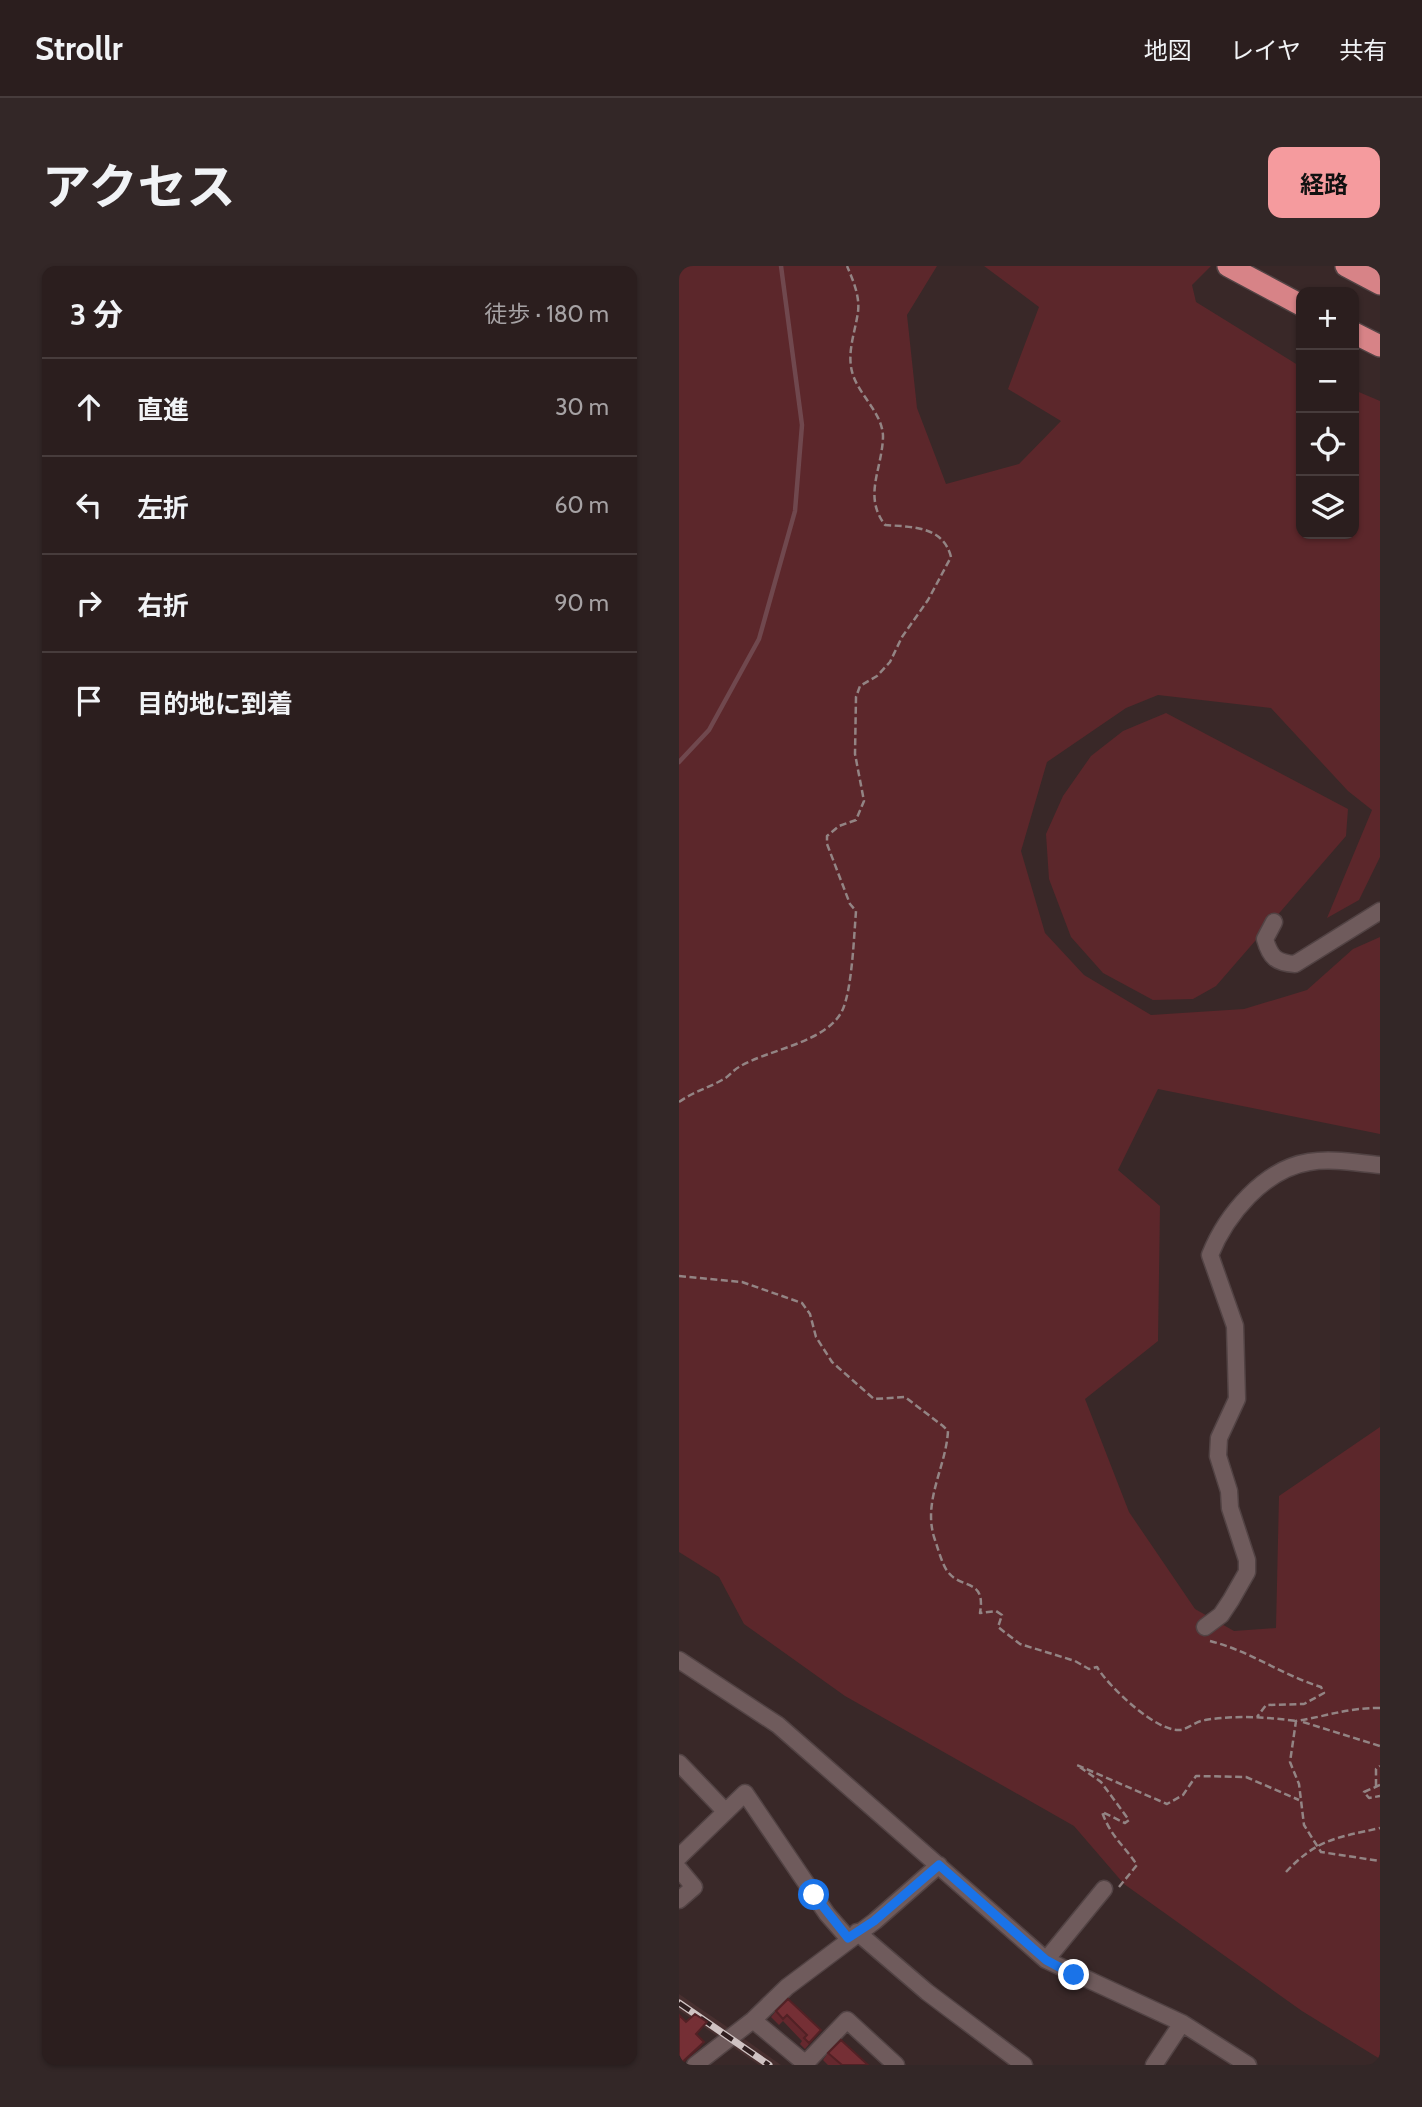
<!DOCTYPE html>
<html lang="ja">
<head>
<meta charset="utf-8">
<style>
	body { margin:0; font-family:Cabin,"Noto Sans JP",sans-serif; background:#332727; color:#f1f3f6 }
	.controls { position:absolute; right:21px; top:21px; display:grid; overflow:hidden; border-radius:14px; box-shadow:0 2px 5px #0004 }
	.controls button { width:63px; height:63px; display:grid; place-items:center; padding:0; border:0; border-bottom:2px solid #473c3c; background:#2b1e1e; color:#f1f3f6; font:35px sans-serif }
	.stop { position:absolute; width:21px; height:21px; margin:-16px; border:5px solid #1a73e8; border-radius:50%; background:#fff }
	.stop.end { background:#1a73e8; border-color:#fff; box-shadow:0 2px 7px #0008 }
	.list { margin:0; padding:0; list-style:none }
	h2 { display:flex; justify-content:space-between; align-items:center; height:91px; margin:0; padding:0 28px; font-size:30px }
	h2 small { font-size:23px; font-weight:400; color:#a6a2a4 }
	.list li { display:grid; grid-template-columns:46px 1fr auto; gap:21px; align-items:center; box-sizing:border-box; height:98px; padding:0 28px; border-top:2px solid #473c3c }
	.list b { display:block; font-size:26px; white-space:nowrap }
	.list em { font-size:23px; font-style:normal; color:#a6a2a4 }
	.icon { flex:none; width:38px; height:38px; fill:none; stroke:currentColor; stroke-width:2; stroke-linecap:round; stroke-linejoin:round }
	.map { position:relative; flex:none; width:701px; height:1799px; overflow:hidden; border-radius:14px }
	header { display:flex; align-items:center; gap:42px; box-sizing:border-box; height:98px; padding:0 35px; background:#2b1e1e; border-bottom:2px solid #473c3c }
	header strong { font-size:33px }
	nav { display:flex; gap:38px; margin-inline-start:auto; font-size:24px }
	.intro { display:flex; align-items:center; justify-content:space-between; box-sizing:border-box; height:168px; padding:0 42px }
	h1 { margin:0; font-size:49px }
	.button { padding:18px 32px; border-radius:14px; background:#f59b9e; color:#111; font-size:24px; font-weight:700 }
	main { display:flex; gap:42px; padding:0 42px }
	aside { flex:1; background:#2b1e1e; border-radius:14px; box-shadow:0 2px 5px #0004 }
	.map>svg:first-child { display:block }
</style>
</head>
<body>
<header>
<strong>Strollr</strong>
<nav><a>地図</a><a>レイヤ</a><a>共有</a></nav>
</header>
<div class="intro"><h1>アクセス</h1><a class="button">経路</a></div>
<main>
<aside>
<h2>3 分<small>徒歩 · 180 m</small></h2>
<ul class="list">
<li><svg class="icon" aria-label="ahead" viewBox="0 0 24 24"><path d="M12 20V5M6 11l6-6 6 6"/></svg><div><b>直進</b></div><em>30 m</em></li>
<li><svg class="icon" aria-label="left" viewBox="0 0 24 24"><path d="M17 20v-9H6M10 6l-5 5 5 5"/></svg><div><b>左折</b></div><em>60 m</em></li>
<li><svg class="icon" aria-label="right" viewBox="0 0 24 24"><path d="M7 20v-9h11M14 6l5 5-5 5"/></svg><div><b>右折</b></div><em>90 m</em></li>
<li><svg class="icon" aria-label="arrive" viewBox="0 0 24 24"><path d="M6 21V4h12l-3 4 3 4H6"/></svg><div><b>目的地に到着</b></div></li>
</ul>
</aside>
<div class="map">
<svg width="701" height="1799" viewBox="0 0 701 1799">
	<rect width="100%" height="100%" fill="#392828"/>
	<path fill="#472f2f" d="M 0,1728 L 57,1767 L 102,1799 L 80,1799 L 0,1744 Z"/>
	<path fill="#5c272b" d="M 0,0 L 258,0 L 228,49 L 238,142 L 267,218 L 340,198 L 382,155 L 329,123 L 360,41 L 305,0 L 532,0 L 513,19 L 517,36 L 622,101 L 622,268 L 675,268 L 675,124 L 701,135 L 701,591 L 680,634 L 648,652 L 693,544 L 669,525 L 592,442 L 479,429 L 447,442 L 368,496 L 342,585 L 366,667 L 405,709 L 472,749 L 565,743 L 628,724 L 674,683 L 701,671 L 701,868 L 479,823 L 439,904 L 481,940 L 479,1075 L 406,1133 L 450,1246 L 516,1343 L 555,1365 L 597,1362 L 600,1230 L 701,1161 L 701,1793 L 623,1745 L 445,1618 L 395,1560 L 166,1430 L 65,1358 L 40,1311 L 0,1286 Z
		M 487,447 L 669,543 L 667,570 L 537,720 L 514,733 L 474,734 L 424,707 L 392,671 L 370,613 L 367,568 L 384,530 L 412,490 L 444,465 Z"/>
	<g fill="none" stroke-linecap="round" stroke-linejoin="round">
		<path stroke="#70484e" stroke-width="4.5" d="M 0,496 L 30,464 L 80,373 L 116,245 L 123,159 L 102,0"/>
		<defs>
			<path id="minor" d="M 595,656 L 586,673 C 591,691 597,697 616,698 L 701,645
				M 526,1361 L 542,1349 L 552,1334 L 568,1306 L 568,1294 L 551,1242 L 550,1225 L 539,1190 L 540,1172 L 558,1133 L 556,1060 L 531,989 C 547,949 585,903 630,896 C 653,892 678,897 701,899
				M 0,1394 L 99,1459 L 367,1694 L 503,1757 L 569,1799
				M 0,1497 L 46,1545
				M 0,1591 L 66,1527 L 148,1648 L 169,1672
				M 0,1603 L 15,1621 L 0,1634
				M 178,1666 L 248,1726 L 345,1799
				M 367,1694 L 425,1623
				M 74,1754 L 128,1799
				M 126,1798 L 168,1754 L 217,1799
				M 16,1799 L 74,1754 L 108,1721 L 196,1655 L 260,1599
				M 475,1799 L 503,1757"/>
			<path id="highway" d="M 549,0 L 622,39
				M 667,0 L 701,18
				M 675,67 L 701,80"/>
		</defs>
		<use href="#minor" stroke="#524344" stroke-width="19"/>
		<use href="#highway" stroke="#524344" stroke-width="24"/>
		<path stroke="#938484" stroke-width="2.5" stroke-dasharray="7 3.5" stroke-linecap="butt" d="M 0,836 C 14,826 29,822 43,814 C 50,811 54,804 60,801 C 87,784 147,777 163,745 C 173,725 175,670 177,645 L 171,638 L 148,578 L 148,570 L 160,560 L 177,554 L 185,535 L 176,488 L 177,431 L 181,420 L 198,410 L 211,396 L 223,371 L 249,334 L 272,291 C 264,260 234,261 206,259 C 184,230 203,204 204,171 C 204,148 181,130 174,109 C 167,88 176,67 179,46 C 181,30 174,14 168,0
			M 0,1010 L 63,1016 L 123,1037 L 131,1048 L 137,1071 L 153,1096 L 195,1133 L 226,1131 L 264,1160 L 269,1165 C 267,1201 244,1234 255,1271 C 258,1279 263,1299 269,1306 C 283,1324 307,1312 301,1347 L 317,1345 L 323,1349 L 319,1361 L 341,1378 L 396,1395 L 410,1403 L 418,1401 C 429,1420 477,1466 501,1464 C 509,1463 517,1455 526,1454 C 556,1449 587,1451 617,1455
			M 531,1375 C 571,1385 603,1409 642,1421 L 645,1427 L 625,1438 L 587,1439 L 578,1451
			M 701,1442 C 667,1442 649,1450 617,1455 L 611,1496 L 620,1518 L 625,1559 L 642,1586 L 701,1595
			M 624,1456 L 701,1480
			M 701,1519 L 685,1526 L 690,1532 L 701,1530
			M 697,1520 L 697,1503 L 701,1500
			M 607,1606 C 639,1572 658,1572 701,1562
			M 440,1621 L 458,1599 C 444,1578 432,1571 423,1546 L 446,1557 L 450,1554 L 422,1516 L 398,1499 L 488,1538 L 504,1529 L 517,1510 L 567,1511 L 620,1534"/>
		<use href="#minor" stroke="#6f5b5c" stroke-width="16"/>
		<use href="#highway" stroke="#d78387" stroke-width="21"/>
		<defs>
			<path id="rail" d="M 0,1737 L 90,1799"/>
		</defs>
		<use href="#rail" stroke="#cfc2c2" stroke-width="7"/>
		<use href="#rail" stroke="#2f1e1f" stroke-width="4.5" stroke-dasharray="13" stroke-linecap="butt"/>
	</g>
	<path fill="#65282e" d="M 97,1745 L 142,1764 L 126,1783 L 121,1778 L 123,1775 L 104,1755 L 100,1759 L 92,1751 Z
		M 149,1787 L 189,1799 L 149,1799 L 144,1794 Z"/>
	<path fill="#522125" d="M 25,1776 L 21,1782 L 2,1799 L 0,1799 Z"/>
	<path fill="#752f35" stroke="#522125" stroke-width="2" d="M 109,1733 L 142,1764 L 130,1777 L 125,1772 L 128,1769 L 108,1749 L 104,1753 L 97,1745 Z
		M 16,1748 L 28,1756 L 17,1768 L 25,1776 L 0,1799 L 0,1749 L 7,1756 Z
		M 162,1774 L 189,1799 L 163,1799 L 149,1787 Z"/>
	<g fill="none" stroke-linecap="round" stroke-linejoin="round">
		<path stroke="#1a73e8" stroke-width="9" d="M 135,1629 L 169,1672 L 195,1655 L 260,1599 L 367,1694 L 395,1709"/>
	</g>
</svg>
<div class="controls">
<button>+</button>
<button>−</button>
<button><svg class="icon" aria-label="locate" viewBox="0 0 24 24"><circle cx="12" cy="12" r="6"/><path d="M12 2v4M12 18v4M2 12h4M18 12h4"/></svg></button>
<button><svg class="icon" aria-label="layers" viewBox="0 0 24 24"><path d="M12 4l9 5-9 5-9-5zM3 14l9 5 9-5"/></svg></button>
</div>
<div class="stop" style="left:135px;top:1629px"></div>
<div class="stop end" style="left:395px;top:1709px"></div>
</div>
</main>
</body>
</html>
